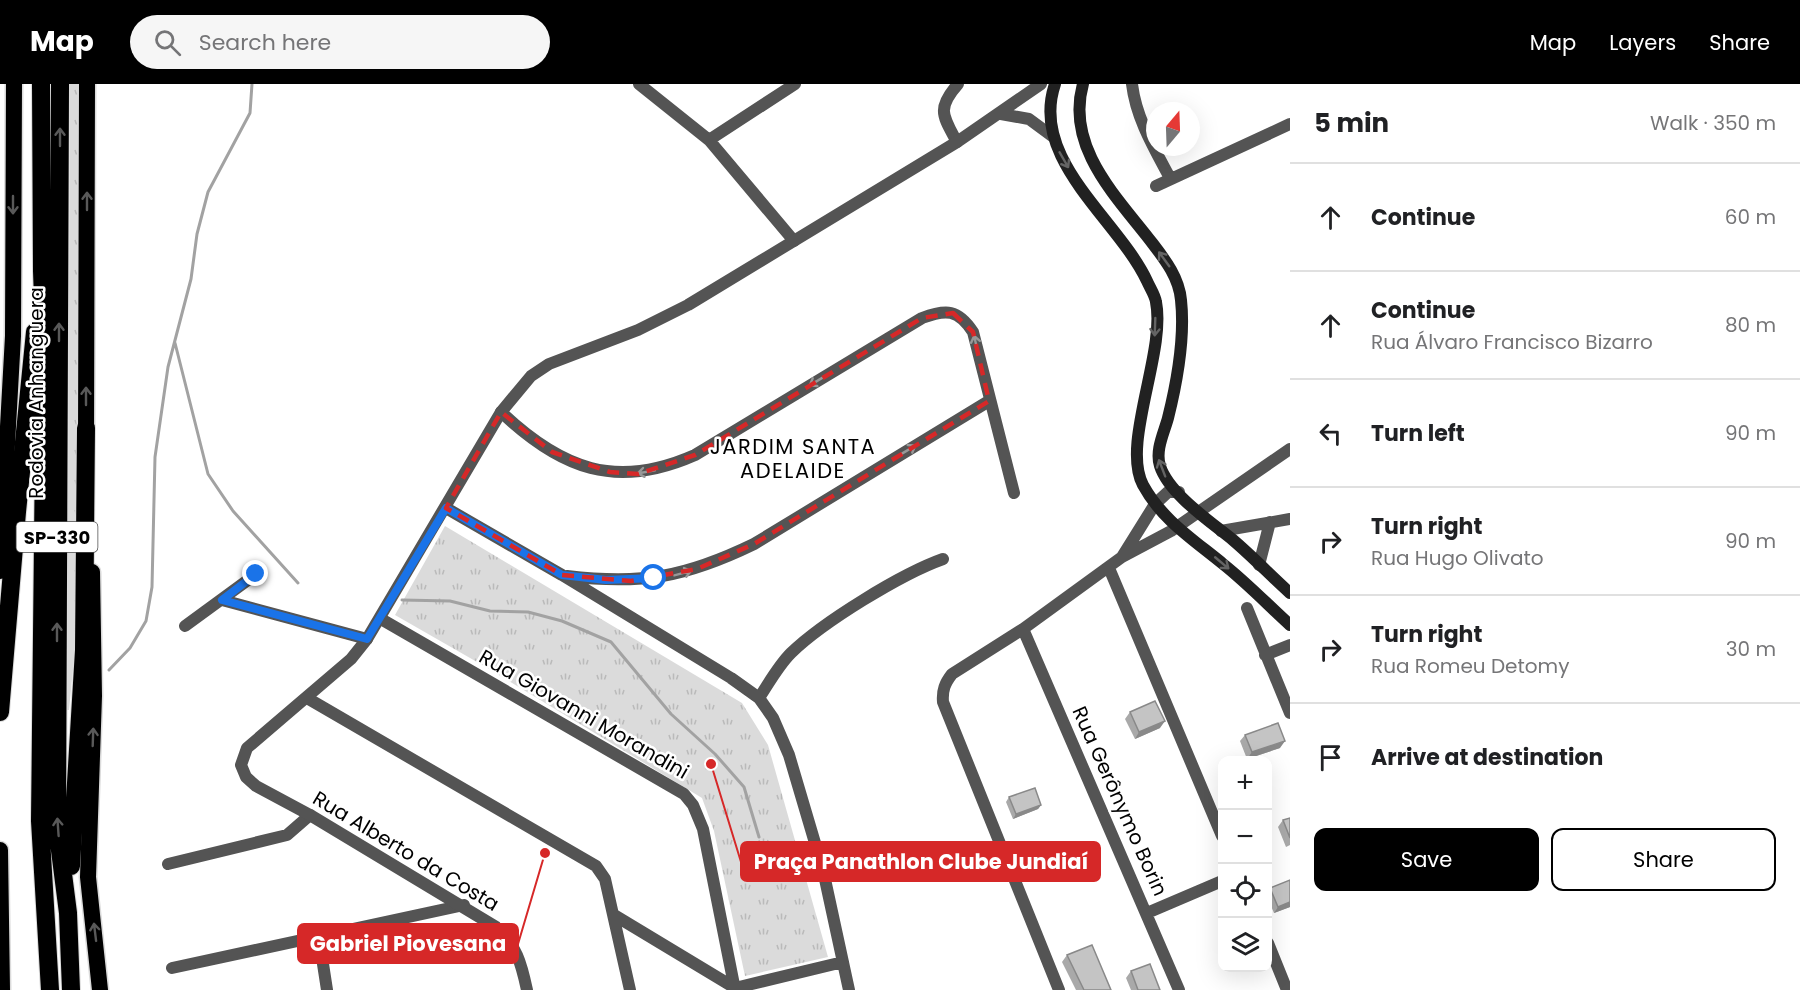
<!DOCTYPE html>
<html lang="en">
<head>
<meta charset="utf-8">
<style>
	body { margin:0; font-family:Poppins,sans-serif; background:#f6f6f6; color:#202124 }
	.controls { position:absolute; right:18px; bottom:18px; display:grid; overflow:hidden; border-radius:12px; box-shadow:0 6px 24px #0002 }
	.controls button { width:54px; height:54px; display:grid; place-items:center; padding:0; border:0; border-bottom:2px solid #e0e0e0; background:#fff; color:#202124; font:30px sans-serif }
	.compass { position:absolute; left:1146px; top:18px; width:54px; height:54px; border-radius:50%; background:#fff; box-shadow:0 6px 24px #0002; rotate:19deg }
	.stop { position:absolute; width:18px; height:18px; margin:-14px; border:4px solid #1a73e8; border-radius:50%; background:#fff }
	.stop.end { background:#1a73e8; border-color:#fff; box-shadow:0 2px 6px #0008 }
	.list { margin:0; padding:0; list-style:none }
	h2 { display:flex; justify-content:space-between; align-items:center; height:78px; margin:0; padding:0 24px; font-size:26px }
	h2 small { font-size:20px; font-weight:400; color:#757577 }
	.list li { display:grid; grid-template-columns:39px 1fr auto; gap:18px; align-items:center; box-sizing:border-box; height:108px; padding:0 24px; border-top:2px solid #e0e0e0 }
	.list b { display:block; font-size:22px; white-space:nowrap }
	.list p { margin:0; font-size:20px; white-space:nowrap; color:#757577 }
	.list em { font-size:20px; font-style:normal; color:#757577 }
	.actions { display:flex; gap:12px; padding:18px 24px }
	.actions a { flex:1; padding:14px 0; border:2px solid #000; border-radius:12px; text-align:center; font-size:21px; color:#000 }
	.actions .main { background:#000; color:#fff }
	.icon { flex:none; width:33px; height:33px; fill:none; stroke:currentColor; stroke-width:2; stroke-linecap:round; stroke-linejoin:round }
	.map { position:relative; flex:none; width:1290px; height:906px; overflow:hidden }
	header { display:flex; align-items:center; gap:36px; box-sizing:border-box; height:84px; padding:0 30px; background:#000; color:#fff }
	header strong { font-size:28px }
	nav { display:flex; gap:33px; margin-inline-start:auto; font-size:21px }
	.search { width:420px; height:54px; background:#f6f6f6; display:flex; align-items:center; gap:15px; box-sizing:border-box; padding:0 21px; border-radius:33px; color:#757577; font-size:22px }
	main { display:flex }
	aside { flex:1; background:#fff }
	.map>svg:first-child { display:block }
</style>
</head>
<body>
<header>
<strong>Map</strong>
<div class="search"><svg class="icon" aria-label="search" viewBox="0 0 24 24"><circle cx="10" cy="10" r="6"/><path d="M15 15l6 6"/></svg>Search here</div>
<nav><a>Map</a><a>Layers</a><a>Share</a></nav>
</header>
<main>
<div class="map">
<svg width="1290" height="906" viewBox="0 0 1290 906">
	<defs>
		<pattern id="grass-tufts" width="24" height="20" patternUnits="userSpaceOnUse" patternTransform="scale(1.5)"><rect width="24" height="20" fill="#dbdbdb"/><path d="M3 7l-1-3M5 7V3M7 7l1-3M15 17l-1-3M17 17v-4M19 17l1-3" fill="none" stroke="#bababa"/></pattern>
	</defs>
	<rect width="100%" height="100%" fill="#fff"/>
	<path fill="url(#grass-tufts)" d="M 70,0 L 80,0 L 78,535 L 69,626 L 67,626 Z
		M 445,442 L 742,619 L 768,661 L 828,873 L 745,892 L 714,747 L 702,714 L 484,582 L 395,531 Z"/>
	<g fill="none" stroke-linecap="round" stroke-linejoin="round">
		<path stroke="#a2a2a2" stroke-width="3" d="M 175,259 L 208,390 L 233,427 L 298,499
			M 402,516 L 450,517 L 490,527 L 528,528 L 562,537 L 611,558 L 671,630 L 715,670 L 744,703 L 759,753
			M 109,586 L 130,564 L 146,537 L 152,503 L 155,373 L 168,283 L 191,195 L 197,150 L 208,108 L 250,29 L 252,0"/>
		<defs>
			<path id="trunk" d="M 86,357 L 87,0
				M 0,487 L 13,252 L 14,0
				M 92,488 L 94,612 L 88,793 L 100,906
				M 0,766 L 2,906"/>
			<path id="motorway" d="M 41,0 L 42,187 L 45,270 L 40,737 L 50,906
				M 60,0 L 57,743 L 68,829 L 71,906
				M 0,628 L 17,428 L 35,248
				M 71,782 L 84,566 L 86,344"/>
		</defs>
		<use href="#trunk" stroke="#dbdbdb" stroke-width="19"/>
		<use href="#motorway" stroke="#dbdbdb" stroke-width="20"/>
		<path stroke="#545454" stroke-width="12" d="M 639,0 L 709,56 L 794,157
			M 1132,0 C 1136,34 1154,64 1170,94
			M 709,56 L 795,0
			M 957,58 C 943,32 936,25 958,0
			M 1156,102 L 1290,40
			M 501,328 C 561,385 616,406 695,371 L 922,234 C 946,225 958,225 973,248 L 1014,409
			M 446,424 L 562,491 L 731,594 L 759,614 L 773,634 L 789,671 L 823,786 L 849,906
			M 1221,447 L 1290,435
			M 1122,473 L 1155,420 L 1168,408 L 1179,408
			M 1259,481 L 1270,438
			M 1109,484 L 1222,752
			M 567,492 C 642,501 686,493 754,460 L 989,317
			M 222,516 L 367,555
			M 1247,524 L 1290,629
			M 381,535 L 684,710 L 693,721 L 703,745 L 735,906
			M 185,542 L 256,490
			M 1023,545 L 1179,906
			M 1265,571 L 1290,561
			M 307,614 L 596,782 L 605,795 L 630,906
			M 759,614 C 769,599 778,582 791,569 C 823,538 901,490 943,475
			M 168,780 L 287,751 L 310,731
			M 1147,829 L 1222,797
			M 614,831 L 735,904 L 843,878
			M 319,854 L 327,906
			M 1268,859 L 1287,906
			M 172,884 L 464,821
			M 1059,906 L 943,618 C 942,606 945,599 952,590 L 1023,545 L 1122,473 L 1171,447 L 1290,365"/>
		<path stroke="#545454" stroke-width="12" d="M 1001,30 L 1029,35 L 1052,52
			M 527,906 C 521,878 517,863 496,843 L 310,731 L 256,702 L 246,693 L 241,681 L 247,664 L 351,575 L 367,555 L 501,328 L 531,292 L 549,280 L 638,246 L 688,221 L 957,58 L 1041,0"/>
		<path stroke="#212121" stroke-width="12" d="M 1055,0 C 1029,76 1118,135 1147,197 C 1150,204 1155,211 1156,218 C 1166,268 1121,360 1143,401 C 1162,436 1194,456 1223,480 C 1247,499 1268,521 1290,541
			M 1083,0 C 1065,64 1118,114 1153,160 C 1166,177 1179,194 1181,216 C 1185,253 1177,298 1168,334 C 1164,349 1155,366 1160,382 C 1169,410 1211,438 1233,456 C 1253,473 1271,492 1290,509"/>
		<use href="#trunk" stroke="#000" stroke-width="16"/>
		<use href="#motorway" stroke="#000" stroke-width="18"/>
	</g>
	<path fill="#a9a9a9" d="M 1130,628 L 1160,644 L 1135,655 L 1125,635 Z
		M 1245,651 L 1280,664 L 1247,675 L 1240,657 Z
		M 1009,713 L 1041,721 L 1038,725 L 1013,735 L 1006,718 Z
		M 1290,734 L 1290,761 L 1286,763 L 1278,743 L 1283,736 Z
		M 1270,804 L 1290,823 L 1274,829 L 1268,815 L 1268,809 Z
		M 1067,871 L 1111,906 L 1076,906 L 1062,878 Z
		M 1131,887 L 1160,906 L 1131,906 L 1126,894 Z"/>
	<path fill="#898989" d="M 1165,637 L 1160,644 L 1135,655 L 1139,648 Z
		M 1285,657 L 1280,664 L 1247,675 L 1252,668 Z
		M 1041,721 L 1038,725 L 1013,735 L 1016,730 Z
		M 1290,818 L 1290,823 L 1274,829 L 1278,823 Z"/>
	<path fill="#c4c4c4" stroke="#898989" stroke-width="1.5" d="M 1155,617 L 1165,637 L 1139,648 L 1130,628 Z
		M 1278,639 L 1285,657 L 1252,668 L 1245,651 Z
		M 1035,704 L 1041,721 L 1016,730 L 1009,713 Z
		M 1290,734 L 1290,754 L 1283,736 Z
		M 1290,796 L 1290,818 L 1278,823 L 1270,804 Z
		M 1092,861 L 1111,906 L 1084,906 L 1067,871 Z
		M 1150,880 L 1160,906 L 1138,906 L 1131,887 Z"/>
	<defs><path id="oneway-shaft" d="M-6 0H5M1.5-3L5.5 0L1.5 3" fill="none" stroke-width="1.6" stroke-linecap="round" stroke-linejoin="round" transform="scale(1.5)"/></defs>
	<g stroke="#595959">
		<use href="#oneway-shaft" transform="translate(60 53) rotate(-90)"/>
		<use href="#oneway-shaft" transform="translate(87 117) rotate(-90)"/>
		<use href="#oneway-shaft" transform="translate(13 121) rotate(90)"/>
		<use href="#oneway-shaft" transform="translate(59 248) rotate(-90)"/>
		<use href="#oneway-shaft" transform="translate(86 312) rotate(-90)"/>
		<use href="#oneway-shaft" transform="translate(57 548) rotate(-90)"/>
		<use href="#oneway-shaft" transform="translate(93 653) rotate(-88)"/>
		<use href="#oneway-shaft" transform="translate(58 743) rotate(-94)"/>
		<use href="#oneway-shaft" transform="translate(95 848) rotate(-97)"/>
	</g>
	<g stroke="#646464">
		<use href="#oneway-shaft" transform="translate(1064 76) rotate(60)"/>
		<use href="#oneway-shaft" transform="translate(1164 175) rotate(-126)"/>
		<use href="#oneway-shaft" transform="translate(1155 243) rotate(92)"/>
		<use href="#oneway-shaft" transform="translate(1162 384) rotate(-111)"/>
		<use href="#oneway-shaft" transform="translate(1222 479) rotate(40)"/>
	</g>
	<g stroke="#989898">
		<use href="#oneway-shaft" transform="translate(976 260) rotate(-103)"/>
		<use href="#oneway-shaft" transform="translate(817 297) rotate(149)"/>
		<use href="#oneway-shaft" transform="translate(908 366) rotate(-31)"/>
		<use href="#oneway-shaft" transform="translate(646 388) rotate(170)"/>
		<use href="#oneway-shaft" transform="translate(683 489) rotate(-15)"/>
	</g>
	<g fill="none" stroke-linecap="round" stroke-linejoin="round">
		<path stroke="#1a73e8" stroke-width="8" d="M 256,490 L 222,516 L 367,555 L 446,424 L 562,491 L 606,496 L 654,494"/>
	</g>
	<path fill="none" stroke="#d62828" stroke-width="4.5" stroke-dasharray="12 8" stroke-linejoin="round" d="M 953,229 L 973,248 L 989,317 L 754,460 L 697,485 L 631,497 L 562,491 L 446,424 L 501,328 L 552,368 L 610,388 L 638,390 L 695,371 L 922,234 Z"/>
	<g text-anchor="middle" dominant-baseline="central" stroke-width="5" stroke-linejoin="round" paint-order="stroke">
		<rect fill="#fff" stroke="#4c4c4c" stroke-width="1.5" x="16.5" y="438" width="81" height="30" rx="4.5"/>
		<g font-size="18" font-weight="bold" fill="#000">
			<text x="57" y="453">SP-330</text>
		</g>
		<g font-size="20" fill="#000" stroke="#fff">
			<text transform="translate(36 309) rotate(-90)">Rodovia Anhanguera</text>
			<text transform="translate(584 630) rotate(30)">Rua Giovanni Morandini</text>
			<text transform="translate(1120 717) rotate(66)">Rua Gerônymo Borin</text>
			<text transform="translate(406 767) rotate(31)">Rua Alberto da Costa</text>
		</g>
		<g font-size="21" letter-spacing="1.5" fill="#000" stroke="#fff">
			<text x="793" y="362">JARDIM SANTA<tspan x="793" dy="24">ADELAIDE</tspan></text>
		</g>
	</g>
	<path fill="none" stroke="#d62828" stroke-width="2" d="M711 680L741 778M545 769L518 860"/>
	<g fill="#d62828" stroke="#fff" stroke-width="2">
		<circle cx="711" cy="680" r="6"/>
		<circle cx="545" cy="769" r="6"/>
	</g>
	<g fill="#d62828" stroke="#d62828" stroke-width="2">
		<rect x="741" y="758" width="359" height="39" rx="6"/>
		<rect x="298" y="840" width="220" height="39" rx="6"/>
	</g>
	<g font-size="21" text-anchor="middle" font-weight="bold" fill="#fff">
		<text x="921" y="785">Praça Panathlon Clube Jundiaí</text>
		<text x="408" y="867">Gabriel Piovesana</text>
	</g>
</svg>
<div class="controls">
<button>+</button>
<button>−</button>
<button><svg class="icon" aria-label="locate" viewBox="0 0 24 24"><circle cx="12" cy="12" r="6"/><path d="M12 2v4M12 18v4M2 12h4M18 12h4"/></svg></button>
<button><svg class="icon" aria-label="layers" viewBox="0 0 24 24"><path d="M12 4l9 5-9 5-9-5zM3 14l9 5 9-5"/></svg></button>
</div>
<svg class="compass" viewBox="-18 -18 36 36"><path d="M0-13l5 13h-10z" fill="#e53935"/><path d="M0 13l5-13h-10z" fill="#757577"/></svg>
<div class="stop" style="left:654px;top:494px"></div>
<div class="stop end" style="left:256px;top:490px"></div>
</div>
<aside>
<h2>5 min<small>Walk · 350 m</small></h2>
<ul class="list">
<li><svg class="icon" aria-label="ahead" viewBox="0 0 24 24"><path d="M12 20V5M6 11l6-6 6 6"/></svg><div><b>Continue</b></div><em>60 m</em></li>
<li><svg class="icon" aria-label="ahead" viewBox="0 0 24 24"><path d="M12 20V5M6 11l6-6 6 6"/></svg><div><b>Continue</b><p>Rua Álvaro Francisco Bizarro</p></div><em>80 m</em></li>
<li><svg class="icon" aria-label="left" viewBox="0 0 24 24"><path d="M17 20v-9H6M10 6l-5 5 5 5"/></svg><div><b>Turn left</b></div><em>90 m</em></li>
<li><svg class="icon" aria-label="right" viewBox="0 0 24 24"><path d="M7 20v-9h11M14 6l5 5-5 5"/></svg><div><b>Turn right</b><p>Rua Hugo Olivato</p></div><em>90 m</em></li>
<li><svg class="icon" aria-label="right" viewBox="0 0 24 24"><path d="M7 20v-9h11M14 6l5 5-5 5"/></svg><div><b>Turn right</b><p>Rua Romeu Detomy</p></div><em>30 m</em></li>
<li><svg class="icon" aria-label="arrive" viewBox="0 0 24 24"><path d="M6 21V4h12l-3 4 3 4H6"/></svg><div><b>Arrive at destination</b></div></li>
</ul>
<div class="actions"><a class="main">Save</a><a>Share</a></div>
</aside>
</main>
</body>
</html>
